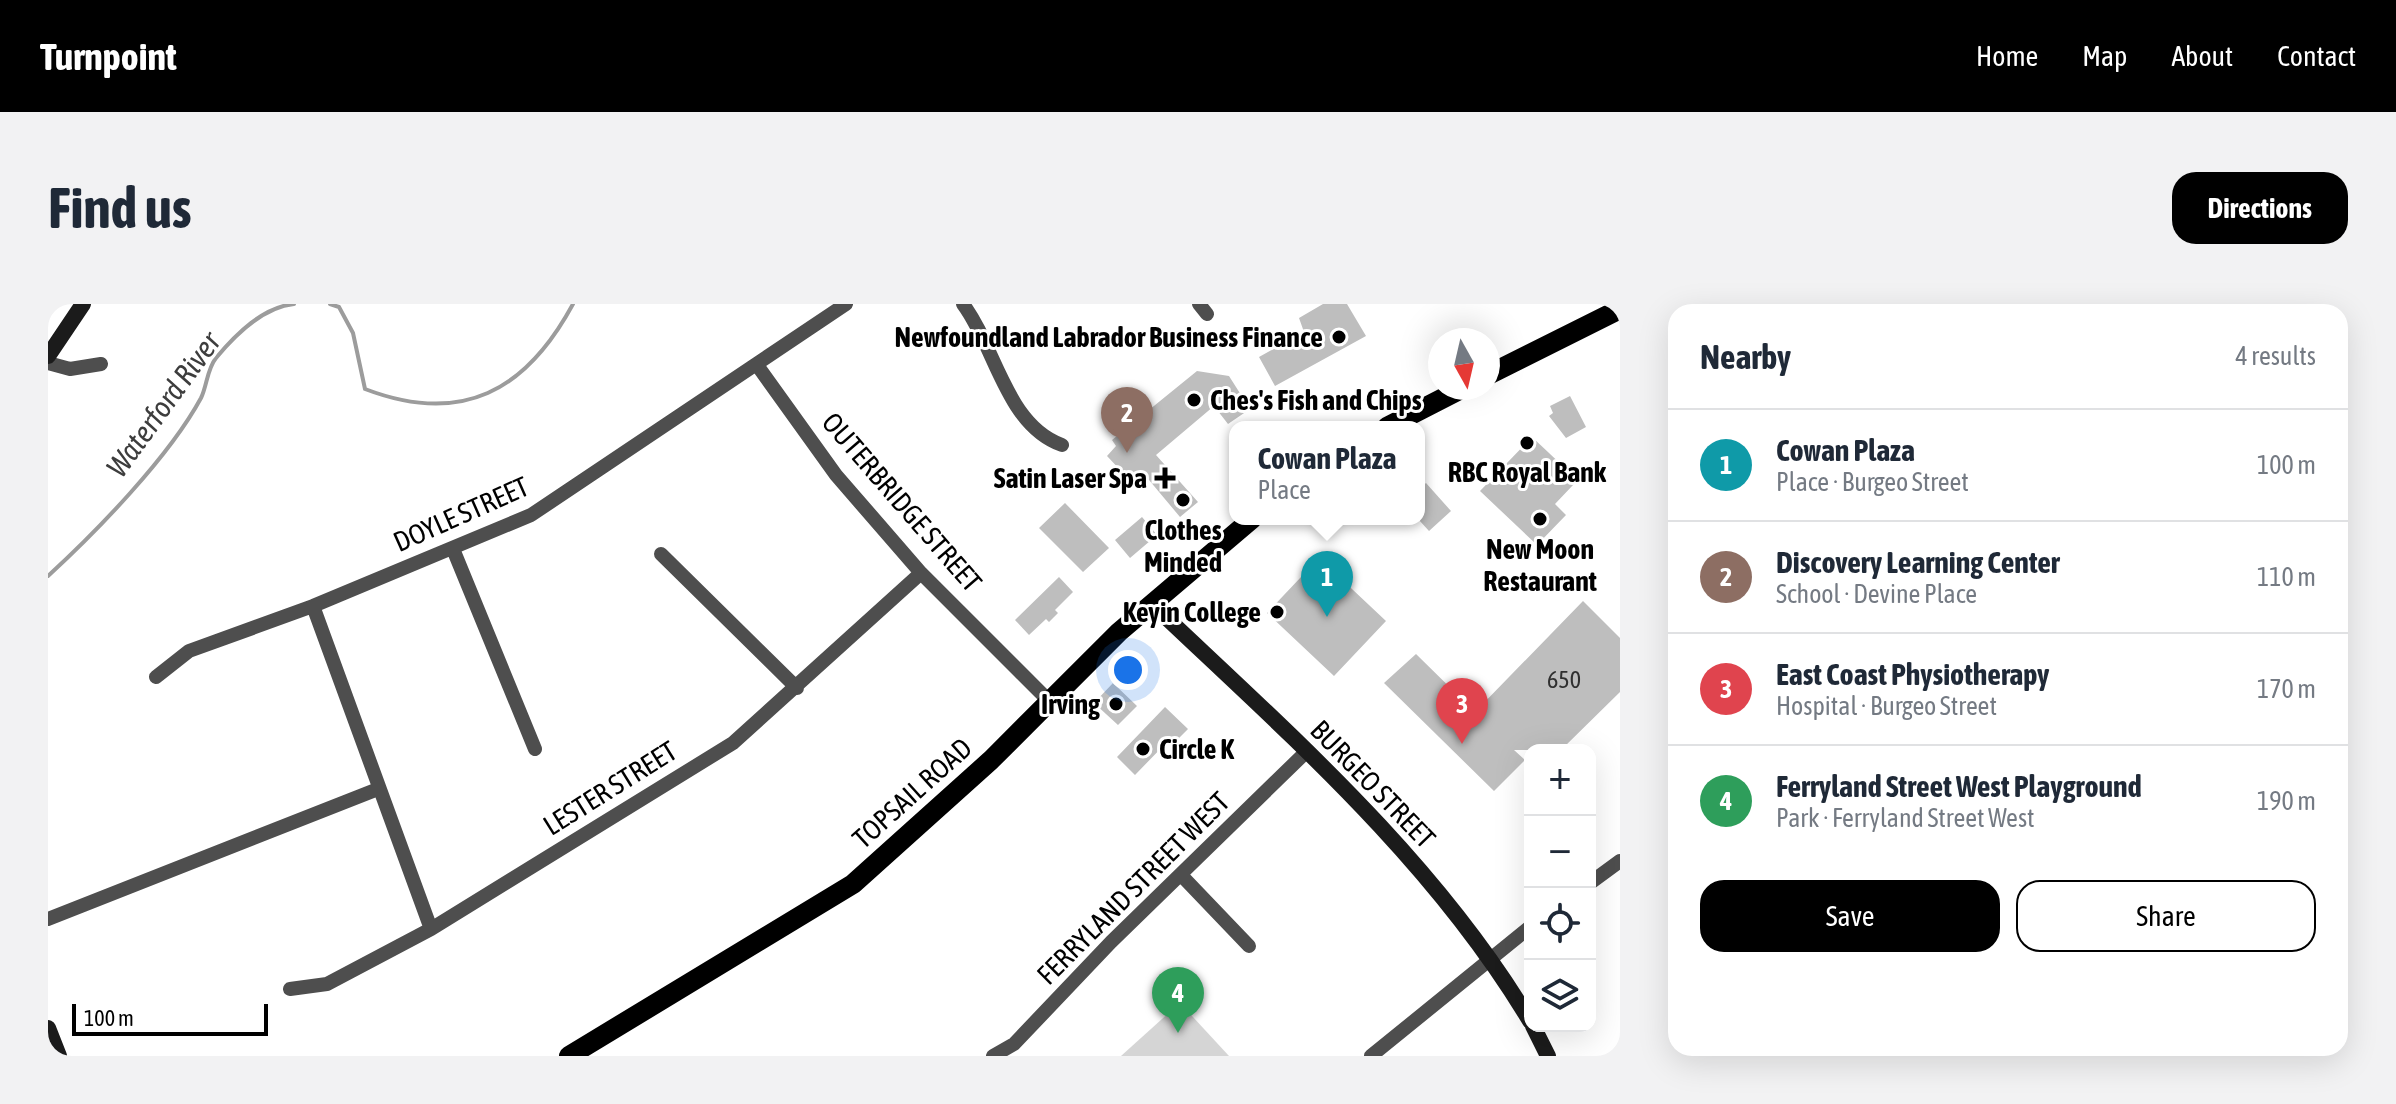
<!DOCTYPE html>
<html lang="en">
<head>
<meta charset="utf-8">
<style>
	body { margin:0; font-family:"Asap Condensed",sans-serif; background:#f2f2f3; color:#1f2937 }
	.controls { position:absolute; right:24px; bottom:24px; display:grid; overflow:hidden; border-radius:16px; box-shadow:0 8px 32px #0002 }
	.controls button { width:72px; height:72px; display:grid; place-items:center; padding:0; border:0; border-bottom:2px solid #e0e1e3; background:#fff; color:#1f2937; font:40px sans-serif }
	.compass { position:absolute; left:1380px; top:24px; width:72px; height:72px; border-radius:50%; background:#fff; box-shadow:0 8px 32px #0002; rotate:172deg }
	.scale { position:absolute; left:24px; bottom:20px; width:196px; box-sizing:border-box; padding-left:8px; border:4px solid #000; border-top:0; font-size:22px; line-height:28px; white-space:nowrap; color:#000; -webkit-text-stroke:6px #fff; paint-order:stroke }
	.you { position:absolute; left:1080px; top:366px; width:28px; height:28px; margin:-20px; border:6px solid #fff; border-radius:50%; background:#1a73e8; box-shadow:0 0 0 12px #1a73e833 }
	.badge { display:grid; place-items:center; width:52px; height:52px; border-radius:50%; background:#000; color:#fff; font-size:26px; font-weight:700 }
	.pin { position:absolute; translate:-50% -66px; filter:drop-shadow(0 2px 4px #0008) }
	.pin::after { content:''; position:absolute; top:42px; width:28px; height:24px; background:inherit; clip-path:polygon(0 0,100% 0,50% 100%) }
	.popup { position:absolute; left:1181px; top:117px; width:196px; height:104px; box-sizing:border-box; display:grid; place-content:center; border-radius:16px; background:#fff; filter:drop-shadow(0 2px 6px #0005); font-size:26px; white-space:nowrap; color:#747a83 }
	.popup b { font-size:30px; color:#1f2937 }
	.popup::after { content:''; position:absolute; left:50%; top:100%; margin-left:-16px; border:16px solid transparent; border-top-color:#fff }
	.list { margin:0; padding:0; list-style:none }
	h2 { display:flex; justify-content:space-between; align-items:center; height:104px; margin:0; padding:0 32px; font-size:34px }
	h2 small { font-size:26px; font-weight:400; color:#747a83 }
	.list li { display:grid; grid-template-columns:52px 1fr auto; gap:24px; align-items:center; box-sizing:border-box; height:112px; padding:0 32px; border-top:2px solid #e0e1e3 }
	.list b { display:block; font-size:30px; white-space:nowrap }
	.list p { margin:0; font-size:26px; white-space:nowrap; color:#747a83 }
	.list em { font-size:26px; font-style:normal; color:#747a83 }
	.actions { display:flex; gap:16px; padding:24px 32px }
	.actions a { flex:1; padding:18px 0; border:2px solid #000; border-radius:24px; text-align:center; font-size:28px; color:#000 }
	.actions .main { background:#000; color:#fff }
	.icon { flex:none; width:44px; height:44px; fill:none; stroke:currentColor; stroke-width:2; stroke-linecap:round; stroke-linejoin:round }
	.map { position:relative; flex:none; width:1572px; height:752px; overflow:hidden; border-radius:24px }
	header { display:flex; align-items:center; gap:48px; box-sizing:border-box; height:112px; padding:0 40px; background:#000; color:#fff }
	header strong { font-size:38px }
	nav { display:flex; gap:44px; margin-inline-start:auto; font-size:28px }
	.intro { display:flex; align-items:center; justify-content:space-between; box-sizing:border-box; height:192px; padding:0 48px }
	h1 { margin:0; font-size:56px }
	.button { padding:20px 36px; border-radius:24px; background:#000; color:#fff; font-size:28px; font-weight:700 }
	main { display:flex; gap:48px; padding:0 48px }
	aside { flex:1; background:#fff; border-radius:24px; box-shadow:0 8px 32px #0002 }
	.map>svg:first-child { display:block }
</style>
</head>
<body>
<header>
<strong>Turnpoint</strong>
<nav><a>Home</a><a>Map</a><a>About</a><a>Contact</a></nav>
</header>
<div class="intro"><h1>Find us</h1><a class="button">Directions</a></div>
<main>
<div class="map">
<svg width="1572" height="752" viewBox="0 0 1572 752">
	<rect width="100%" height="100%" fill="#fff"/>
	<path fill="#d5d5d5" d="M 1132,699 L 1181,752 L 1073,752 L 1124,706 Z"/>
	<g fill="none" stroke-linecap="round" stroke-linejoin="round">
		<path stroke="#9c9c9c" stroke-width="4" d="M 282,0 L 291,3 L 305,29 L 317,85 C 414,122 478,87 525,0
			M 0,272 C 49,227 121,153 153,94 C 159,82 159,65 168,54 C 188,30 215,3 246,0"/>
	</g>
	<path fill="#bebebe" d="M 1275,0 L 1299,0 L 1318,32 L 1227,82 L 1211,53 L 1256,28 L 1251,14 Z
		M 1149,67 L 1181,72 L 1202,105 L 1180,120 L 1166,102 L 1108,151 L 1150,198 L 1132,213 L 1101,176 L 1091,186 L 1059,152 L 1068,142 L 1064,136 Z
		M 1522,92 L 1538,123 L 1518,134 L 1501,112 L 1505,109 L 1502,102 Z
		M 1484,133 L 1518,165 L 1514,168 L 1526,180 L 1507,200 L 1518,211 L 1489,241 L 1432,187 Z
		M 1378,179 L 1403,207 L 1381,227 L 1371,216 L 1371,185 Z
		M 1017,199 L 1061,244 L 1035,268 L 991,224 Z
		M 1094,213 L 1109,231 L 1082,254 L 1067,236 Z
		M 1271,254 L 1338,317 L 1286,372 L 1219,309 Z
		M 1011,273 L 1025,288 L 1007,306 L 1010,309 L 1001,318 L 998,315 L 981,331 L 967,316 Z
		M 1535,297 L 1572,334 L 1572,388 L 1513,446 L 1466,446 L 1477,456 L 1446,487 L 1336,379 L 1368,350 L 1427,408 Z
		M 1065,379 L 1089,402 L 1070,421 L 1046,399 Z
		M 1117,403 L 1140,425 L 1125,440 L 1121,436 L 1087,471 L 1069,453 Z"/>
	<g fill="none" stroke-linecap="round" stroke-linejoin="round">
		<path stroke="#4e4e4e" stroke-width="14" d="M 915,0 C 948,44 958,121 1014,141
			M 1151,0 L 1159,10
			M 0,59 L 22,65 L 53,60
			M 709,61 L 788,171 L 873,269 L 1001,397
			M 405,245 L 487,445
			M 613,250 L 749,384
			M 265,302 L 383,625
			M 108,373 L 141,347 L 265,302 L 483,211 L 798,0
			M 1134,572 L 1201,642
			M 1542,579 L 1572,557
			M 0,615 L 330,485
			M 242,685 L 279,680 L 383,625 L 685,439 L 873,269
			M 945,752 L 966,740 L 1063,638 L 1258,448
			M 1323,752 L 1482,623"/>
		<path stroke="#1b1b1b" stroke-width="16" d="M 0,52 L 35,0
			M 1105,301 C 1241,430 1385,555 1482,717
			M 1485,722 L 1500,752
			M 0,724 L 11,752"/>
		<path stroke="#000" stroke-width="20" d="M 1440,71 L 1572,5
			M 1339,123 L 1415,84
			M 521,752 L 805,580 L 943,456 L 1071,328 L 1204,215"/>
	</g>
	<g fill="#000" stroke="#fff" stroke-width="3">
		<circle cx="1291" cy="33" r="8"/>
		<circle cx="1146" cy="96" r="8"/>
		<circle cx="1479" cy="139" r="8"/>
		<path d="M1113 162h8v8h8v8h-8v8h-8v-8h-8v-8h8z"/>
		<circle cx="1135" cy="196" r="8"/>
		<circle cx="1492" cy="215" r="8"/>
		<circle cx="1229" cy="308" r="8"/>
		<circle cx="1068" cy="400" r="8"/>
		<circle cx="1095" cy="445" r="8"/>
	</g>
	<g text-anchor="middle" dominant-baseline="central" stroke-width="6" stroke-linejoin="round" paint-order="stroke">
		<g font-size="24" fill="#303030">
			<text x="1516" y="375">650</text>
		</g>
		<g font-size="28" font-weight="bold" fill="#000" stroke="#fff" text-anchor="end">
			<text x="1275" y="33">Newfoundland Labrador Business Finance</text>
			<text x="1162" y="96" text-anchor="start">Ches's Fish and Chips</text>
			<text x="1479" y="168" text-anchor="middle">RBC Royal Bank</text>
			<text x="1099" y="174">Satin Laser Spa</text>
			<text x="1135" y="226" text-anchor="middle">Clothes<tspan x="1135" dy="32">Minded</tspan></text>
			<text x="1492" y="245" text-anchor="middle">New Moon<tspan x="1492" dy="32">Restaurant</tspan></text>
			<text x="1213" y="308">Keyin College</text>
			<text x="1052" y="400">Irving</text>
			<text x="1111" y="445" text-anchor="start">Circle K</text>
		</g>
		<g font-size="28" fill="#000" stroke="#fff">
			<text transform="translate(854 198) rotate(49)">OUTERBRIDGE STREET</text>
			<text transform="translate(413 210) rotate(-24)">DOYLE STREET</text>
			<text transform="translate(1325 480) rotate(46)">BURGEO STREET</text>
			<text transform="translate(562 484) rotate(-32)">LESTER STREET</text>
			<text transform="translate(864 489) rotate(-42)">TOPSAIL ROAD</text>
			<text transform="translate(1085 584) rotate(-45)">FERRYLAND STREET WEST</text>
		</g>
		<g font-size="30" font-style="italic" fill="#3d3d3d" stroke="#fff">
			<text transform="translate(115 100) rotate(-54)">Waterford River</text>
		</g>
	</g>
</svg>
<div class="controls">
<button>+</button>
<button>−</button>
<button><svg class="icon" aria-label="locate" viewBox="0 0 24 24"><circle cx="12" cy="12" r="6"/><path d="M12 2v4M12 18v4M2 12h4M18 12h4"/></svg></button>
<button><svg class="icon" aria-label="layers" viewBox="0 0 24 24"><path d="M12 4l9 5-9 5-9-5zM3 14l9 5 9-5"/></svg></button>
</div>
<svg class="compass" viewBox="-18 -18 36 36"><path d="M0-13l5 13h-10z" fill="#e53935"/><path d="M0 13l5-13h-10z" fill="#747a83"/></svg>
<div class="scale">100 m</div>
<div class="you"></div>
<div class="pin badge" style="left:1279px;top:313px;background:#0f9aa8">1</div>
<div class="popup"><b>Cowan Plaza</b>Place</div>
<div class="pin badge" style="left:1079px;top:149px;background:#8d6e63">2</div>
<div class="pin badge" style="left:1414px;top:440px;background:#e0444e">3</div>
<div class="pin badge" style="left:1130px;top:729px;background:#2e9e5b">4</div>
</div>
<aside>
<h2>Nearby<small>4 results</small></h2>
<ul class="list">
<li><span class="badge" style="background:#0f9aa8">1</span><div><b>Cowan Plaza</b><p>Place · Burgeo Street</p></div><em>100 m</em></li>
<li><span class="badge" style="background:#8d6e63">2</span><div><b>Discovery Learning Center</b><p>School · Devine Place</p></div><em>110 m</em></li>
<li><span class="badge" style="background:#e0444e">3</span><div><b>East Coast Physiotherapy</b><p>Hospital · Burgeo Street</p></div><em>170 m</em></li>
<li><span class="badge" style="background:#2e9e5b">4</span><div><b>Ferryland Street West Playground</b><p>Park · Ferryland Street West</p></div><em>190 m</em></li>
</ul>
<div class="actions"><a class="main">Save</a><a>Share</a></div>
</aside>
</main>
</body>
</html>
